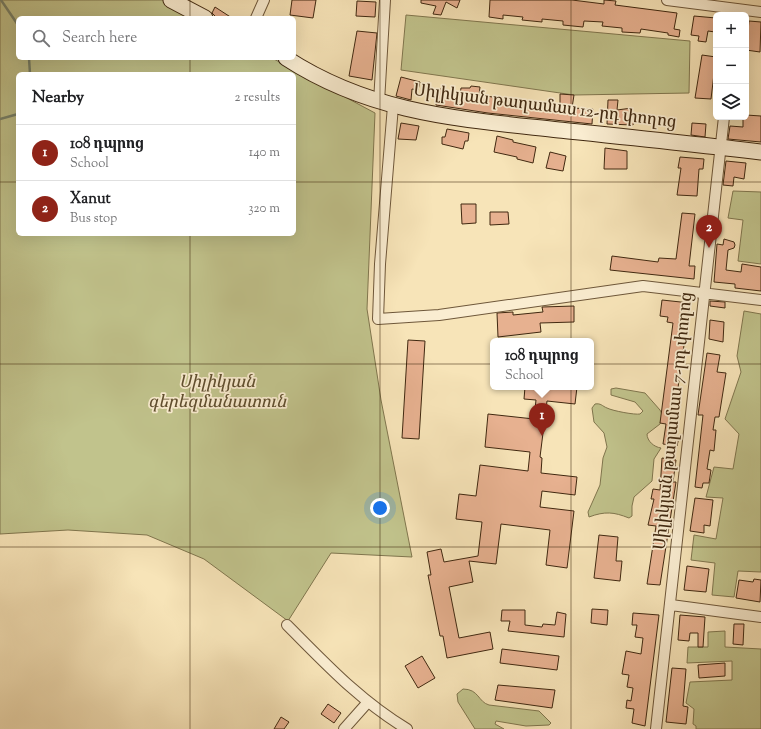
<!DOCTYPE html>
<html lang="en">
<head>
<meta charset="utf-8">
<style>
	body { margin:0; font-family:"Sorts Mill Goudy","Noto Serif Armenian",serif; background:#f2f2f2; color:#202124 }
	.controls { position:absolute; right:12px; top:12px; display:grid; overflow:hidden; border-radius:6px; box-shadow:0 4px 16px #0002 }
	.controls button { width:36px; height:36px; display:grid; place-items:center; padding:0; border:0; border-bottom:1px solid #e0e0e0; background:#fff; color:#202124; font:20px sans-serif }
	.you { position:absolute; left:380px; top:508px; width:14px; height:14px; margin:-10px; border:3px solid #fff; border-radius:50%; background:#1a73e8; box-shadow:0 0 0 6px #1a73e833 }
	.badge { display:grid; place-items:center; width:26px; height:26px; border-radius:50%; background:#8f2418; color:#fff; font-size:13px; font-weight:700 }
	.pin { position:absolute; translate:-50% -33px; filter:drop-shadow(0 1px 2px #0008) }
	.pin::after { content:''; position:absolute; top:21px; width:14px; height:12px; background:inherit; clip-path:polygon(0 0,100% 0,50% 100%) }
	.popup { position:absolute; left:490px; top:338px; width:104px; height:52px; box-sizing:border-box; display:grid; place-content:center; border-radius:6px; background:#fff; filter:drop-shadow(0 1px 3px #0005); font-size:13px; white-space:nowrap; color:#757577 }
	.popup b { font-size:15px; color:#202124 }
	.popup::after { content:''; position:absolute; left:50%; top:100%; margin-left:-8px; border:8px solid transparent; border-top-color:#fff }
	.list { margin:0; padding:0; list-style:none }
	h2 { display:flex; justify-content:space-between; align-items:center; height:52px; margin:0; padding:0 16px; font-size:17px }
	h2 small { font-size:13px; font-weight:400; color:#757577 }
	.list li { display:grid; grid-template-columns:26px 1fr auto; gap:12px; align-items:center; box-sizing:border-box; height:56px; padding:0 16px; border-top:1px solid #e0e0e0 }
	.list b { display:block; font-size:15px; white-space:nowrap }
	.list p { margin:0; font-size:13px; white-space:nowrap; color:#757577 }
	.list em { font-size:13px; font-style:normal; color:#757577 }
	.icon { flex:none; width:22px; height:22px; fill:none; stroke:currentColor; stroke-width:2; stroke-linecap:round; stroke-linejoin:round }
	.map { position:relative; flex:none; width:761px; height:729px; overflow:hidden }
	.search { position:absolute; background:#fff; box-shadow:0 4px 16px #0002; left:16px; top:16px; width:280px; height:44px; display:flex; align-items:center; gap:10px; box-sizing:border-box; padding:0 14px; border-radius:6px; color:#757577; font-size:15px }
	.panel { position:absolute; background:#fff; box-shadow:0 4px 16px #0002; left:16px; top:72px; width:280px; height:164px; border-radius:6px }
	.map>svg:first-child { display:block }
</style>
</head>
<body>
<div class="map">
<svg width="761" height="729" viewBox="0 0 761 729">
	<rect width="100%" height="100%" fill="#f7e4b8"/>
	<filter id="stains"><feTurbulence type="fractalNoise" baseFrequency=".005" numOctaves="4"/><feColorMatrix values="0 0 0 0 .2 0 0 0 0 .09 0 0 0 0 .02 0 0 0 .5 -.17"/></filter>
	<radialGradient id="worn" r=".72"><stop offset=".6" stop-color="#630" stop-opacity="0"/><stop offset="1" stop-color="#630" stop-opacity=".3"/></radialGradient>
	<path fill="#c1c38c" stroke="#80764e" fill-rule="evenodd" d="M 0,0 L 164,0 L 197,18 L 18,18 L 18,58 L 272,58 L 375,113 L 367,309 L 381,400 L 412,557 L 331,553 L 288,621 L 204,559 L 147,535 L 68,530 L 0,534 ZM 18,74 L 294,74 L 294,234 L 18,234 Z
		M 406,15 L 690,41 L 689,93 L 574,95 L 401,70 Z
		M 733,191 L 761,192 L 761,264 L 738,261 L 743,220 L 728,218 Z
		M 744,311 L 761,314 L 761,572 L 738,571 L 734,597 L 712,595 L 715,563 L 691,560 L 694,535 L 716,539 L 723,498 L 706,497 L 714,467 L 733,469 L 739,434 L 725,419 L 741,372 L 737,356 Z
		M 616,388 L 645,393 L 660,410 L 662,414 L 660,424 L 647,434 C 647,441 654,447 661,448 L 654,459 L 652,481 L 634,497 L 632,506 L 632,516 L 629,518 C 614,512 605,511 589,517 L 588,512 L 600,485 L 603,458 L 607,447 L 604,433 L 594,422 L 592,408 L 595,404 C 601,403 602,406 607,408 C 613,411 635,415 640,414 L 643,411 L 635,402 L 611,395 L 611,389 Z
		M 725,631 L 725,647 L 761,649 L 761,729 L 696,729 L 696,726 L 693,724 L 694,709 L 686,703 L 690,682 L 732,680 L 732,661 L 687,663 L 688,647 L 708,647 L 708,632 Z
		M 463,689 C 479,689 478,702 489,705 L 539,711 L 551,723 L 549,725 L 526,726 L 496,721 L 495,724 L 504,729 L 475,729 L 458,702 L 457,694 Z"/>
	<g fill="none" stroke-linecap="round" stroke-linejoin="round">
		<path stroke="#78836c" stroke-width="2.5" d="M 1,0 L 18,25
			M 29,58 L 30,74
			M 0,119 L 18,114"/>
	</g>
	<path fill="#e7b190" stroke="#402810" d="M 292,0 L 316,0 L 313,18 L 290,15 Z
		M 421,0 L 460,0 L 457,8 L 446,2 L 441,15 L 433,14 L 436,6 L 421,3 Z
		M 490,0 L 572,0 L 604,4 L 604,0 L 616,1 L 615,5 L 677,13 L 674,29 L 680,30 L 679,37 L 668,35 L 668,33 L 641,29 L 640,33 L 622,32 L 622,28 L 602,26 L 603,22 L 584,21 L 583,27 L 563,25 L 563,21 L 542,19 L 542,22 L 522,20 L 523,17 L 503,15 L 503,19 L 489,17 Z
		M 357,1 L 376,2 L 375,17 L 356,16 Z
		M 215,7 L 232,18 L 217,18 L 212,13 Z
		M 694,16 L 716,18 L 715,32 L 708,31 L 706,42 L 698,41 L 699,36 L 691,35 Z
		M 749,21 L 761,22 L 760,52 L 746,50 Z
		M 357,31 L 377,33 L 372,80 L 349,76 Z
		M 702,55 L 716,57 L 711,99 L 695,98 Z
		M 401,77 L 420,82 L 418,90 L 412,89 L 411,100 L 396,96 Z
		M 471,86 L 480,87 L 479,95 L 560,107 L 560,94 L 574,95 L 572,108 L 593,109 L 592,124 L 488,113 L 436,105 L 437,89 L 444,89 L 444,93 L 460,95 L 461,88 L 470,88 Z
		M 608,100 L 618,100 L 617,110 L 632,108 L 632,115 L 635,115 L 633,125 L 607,124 Z
		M 746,115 L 761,116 L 761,142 L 728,139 L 730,126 L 743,127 L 743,117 L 746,117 Z
		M 401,123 L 419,126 L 416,140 L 398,139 Z
		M 692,123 L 706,124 L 705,137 L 691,135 Z
		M 447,129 L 469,133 L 468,141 L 465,141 L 463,149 L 442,144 L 442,137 L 445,137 Z
		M 497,136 L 513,140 L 513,142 L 536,147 L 533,163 L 517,159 L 517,157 L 494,152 Z
		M 605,148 L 627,151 L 627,169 L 604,169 Z
		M 550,152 L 566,156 L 563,171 L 546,168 Z
		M 680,157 L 704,159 L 703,169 L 699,169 L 697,196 L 677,195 L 681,168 L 678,168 Z
		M 726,161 L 746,163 L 744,179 L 734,177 L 733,186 L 723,185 Z
		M 461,204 L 476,204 L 476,223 L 462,224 Z
		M 490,212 L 508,212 L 509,224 L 490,225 Z
		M 682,213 L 695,214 L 689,266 L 695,266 L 694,279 L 610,270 L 612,256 L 658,262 L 659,258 L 676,259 Z
		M 724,239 L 734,242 L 735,245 L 734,248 L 728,250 L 726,270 L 741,272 L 742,264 L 761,267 L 761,291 L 735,288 L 735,284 L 714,282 L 717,244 L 723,245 Z
		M 662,300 L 690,303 L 672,430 L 675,430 L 675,437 L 679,437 L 677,446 L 663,444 L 666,424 L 660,423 L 673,323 L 667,322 L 668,317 L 660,316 Z
		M 710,301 L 725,302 L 725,308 L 710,306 Z
		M 574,306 L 574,322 L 540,323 L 541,332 L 498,337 L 497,313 L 513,312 L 513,315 L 543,312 L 542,307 Z
		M 710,320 L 724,322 L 723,342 L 709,339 Z
		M 408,340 L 425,341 L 419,439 L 402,438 Z
		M 707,353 L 720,355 L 717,372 L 726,373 L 719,417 L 715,417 L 713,430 L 716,430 L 714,451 L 710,450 L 707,469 L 711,470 L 709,483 L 703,483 L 702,488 L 695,487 L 703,415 L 698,415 Z
		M 525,387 L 577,387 L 575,404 L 547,401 L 540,457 L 542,458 L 541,473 L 577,477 L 575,495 L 542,491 L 540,507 L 574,511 L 567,568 L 546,565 L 550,530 L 501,524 L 496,564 L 469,561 L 473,582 L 449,587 L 459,638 L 490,632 L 493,649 L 447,658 L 443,636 L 440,636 L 428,575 L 431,575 L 427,552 L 441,549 L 444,562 L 478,556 L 482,522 L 456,519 L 459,494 L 476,496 L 480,465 L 528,471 L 530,452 L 485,447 L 488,414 L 534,419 L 536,400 L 524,399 Z
		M 662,458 L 676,460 L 673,482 L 676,482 L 660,585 L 647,584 L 656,526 L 648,525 L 654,499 L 651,499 L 653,489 L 660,490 Z
		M 695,498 L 713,500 L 710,526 L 704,525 L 704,533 L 690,531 Z
		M 599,535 L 618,537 L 616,561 L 622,561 L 620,581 L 594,578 Z
		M 687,566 L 709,569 L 706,592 L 684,590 Z
		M 754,579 L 761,580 L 760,602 L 736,598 L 739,580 L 753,582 Z
		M 592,609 L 608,610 L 607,625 L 591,623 Z
		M 502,610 L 525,610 L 525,625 L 542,627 L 543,624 L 555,625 L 557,612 L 566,614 L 564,637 L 508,631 L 510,621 L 501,621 Z
		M 633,613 L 659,615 L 645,726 L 632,723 L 634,709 L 626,708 L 627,700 L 631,701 L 633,688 L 627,687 L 629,675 L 622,674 L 626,651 L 641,654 L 643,638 L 635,637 L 637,625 L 632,625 Z
		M 680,615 L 705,617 L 703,647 L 698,647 L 698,633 L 690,633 L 689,641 L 678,640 Z
		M 734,624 L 744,624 L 743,645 L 733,644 Z
		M 502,649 L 559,656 L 557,670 L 500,663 Z
		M 422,656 L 435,678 L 418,688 L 405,666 Z
		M 725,663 L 725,676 L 699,678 L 698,665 Z
		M 672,668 L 686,669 L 683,706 L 688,707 L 686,724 L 666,722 Z
		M 498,685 L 555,690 L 552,708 L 495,700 Z
		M 328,704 L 341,713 L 334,723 L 321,714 Z
		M 281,717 L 289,722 L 284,729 L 274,729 Z"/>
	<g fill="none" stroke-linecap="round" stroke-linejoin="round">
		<defs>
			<path id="minor" d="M 667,0 L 761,12
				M 256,18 L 264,0
				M 379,102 L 385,0
				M 393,106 L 380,264 L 378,319 L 439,315 L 643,286 L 761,300
				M 671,605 L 761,617
				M 287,625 C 325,663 360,701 407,729
				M 344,729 L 368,702
				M 656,729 L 724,117"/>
			<path id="secondary" d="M 171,0 L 205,18
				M 286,58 C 372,114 460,119 559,130 C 626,137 694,144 761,152"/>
		</defs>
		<use href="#minor" stroke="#6e573a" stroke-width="12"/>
		<use href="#secondary" stroke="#402810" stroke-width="17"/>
		<use href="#minor" stroke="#faedd1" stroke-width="10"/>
		<use href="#secondary" stroke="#faedd1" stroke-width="15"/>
	</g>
	<path fill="none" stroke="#402810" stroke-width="1" stroke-opacity="0.55" d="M 190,0 L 190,18M 380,0 L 380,729M 571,0 L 571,729M 190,58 L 190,74M 0,182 L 18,182M 294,182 L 761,182M 190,234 L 190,729M 0,364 L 761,364M 0,547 L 761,547"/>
	<g text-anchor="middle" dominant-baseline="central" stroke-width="3.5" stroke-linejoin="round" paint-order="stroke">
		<g font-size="17" fill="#402810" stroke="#faedd1">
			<text transform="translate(545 107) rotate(7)">Սիլիկյան թաղամաս 12-րդ փողոց</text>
			<text transform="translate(674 421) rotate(-84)">Սիլիկյան թաղամաս 7-րդ փողոց</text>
		</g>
		<g font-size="17" font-style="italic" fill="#604f2f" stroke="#faedd1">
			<text x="217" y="383">Սիլիկյան<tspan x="217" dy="20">գերեզմանատուն</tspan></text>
		</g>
	</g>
	<rect width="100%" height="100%" filter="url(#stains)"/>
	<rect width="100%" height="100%" fill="url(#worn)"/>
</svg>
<div class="controls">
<button>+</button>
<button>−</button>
<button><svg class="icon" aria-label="layers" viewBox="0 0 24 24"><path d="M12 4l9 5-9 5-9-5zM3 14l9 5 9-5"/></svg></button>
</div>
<div class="you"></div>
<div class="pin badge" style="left:542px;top:436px">1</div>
<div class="popup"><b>108 դպրոց</b>School</div>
<div class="pin badge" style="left:709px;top:248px">2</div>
<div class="search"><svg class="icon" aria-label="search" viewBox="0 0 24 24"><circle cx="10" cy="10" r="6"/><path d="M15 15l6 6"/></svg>Search here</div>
<section class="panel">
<h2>Nearby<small>2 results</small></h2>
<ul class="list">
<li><span class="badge">1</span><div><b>108 դպրոց</b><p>School</p></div><em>140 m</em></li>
<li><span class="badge">2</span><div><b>Xanut</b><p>Bus stop</p></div><em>320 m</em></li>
</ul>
</section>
</div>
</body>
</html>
